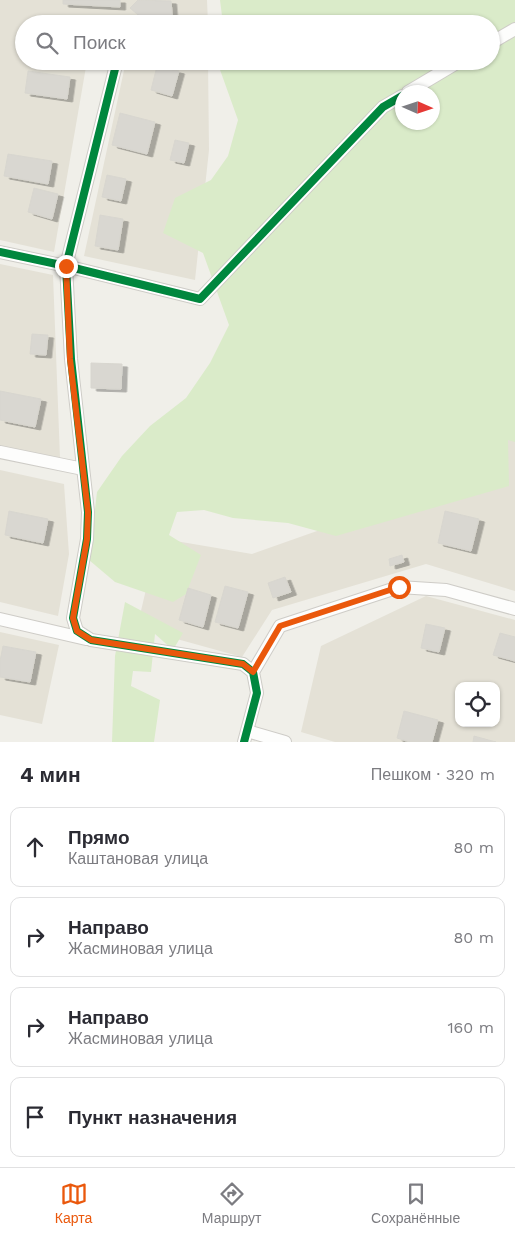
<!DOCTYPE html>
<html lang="ru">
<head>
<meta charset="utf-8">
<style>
	body { margin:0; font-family:"Work Sans",sans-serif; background:#f2f2f3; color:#2b2b33 }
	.controls { position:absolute; right:15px; bottom:15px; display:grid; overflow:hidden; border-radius:10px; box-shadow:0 1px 4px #0004 }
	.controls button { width:45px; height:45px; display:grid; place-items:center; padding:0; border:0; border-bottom:1px solid #e1e1e2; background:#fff; color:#2b2b33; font:25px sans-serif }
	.compass { position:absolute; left:395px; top:85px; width:45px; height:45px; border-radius:50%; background:#fff; box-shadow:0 1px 4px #0004; rotate:93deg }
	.stop { position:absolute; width:15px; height:15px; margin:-11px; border:4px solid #ea580c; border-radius:50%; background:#fff }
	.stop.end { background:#ea580c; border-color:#fff; box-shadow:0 1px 5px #0008 }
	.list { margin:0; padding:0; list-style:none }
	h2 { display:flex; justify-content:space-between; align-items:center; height:65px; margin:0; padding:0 20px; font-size:21px }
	h2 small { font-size:16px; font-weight:400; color:#7c7c81 }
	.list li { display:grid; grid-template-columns:32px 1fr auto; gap:15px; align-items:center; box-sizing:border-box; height:80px; margin:0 10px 10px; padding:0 10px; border:1px solid #e1e1e2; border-radius:10px }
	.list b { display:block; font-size:19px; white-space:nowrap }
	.list p { margin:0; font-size:16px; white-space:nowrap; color:#7c7c81 }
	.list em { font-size:16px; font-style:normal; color:#7c7c81 }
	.icon { flex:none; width:28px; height:28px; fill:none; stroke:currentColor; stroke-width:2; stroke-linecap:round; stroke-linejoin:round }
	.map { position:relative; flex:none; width:515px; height:742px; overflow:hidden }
	.search { position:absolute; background:#fff; box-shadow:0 1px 4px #0004; left:15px; right:15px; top:15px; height:55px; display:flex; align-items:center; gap:12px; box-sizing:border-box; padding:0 18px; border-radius:28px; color:#7c7c81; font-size:19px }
	.sheet { height:425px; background:#fff }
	nav { display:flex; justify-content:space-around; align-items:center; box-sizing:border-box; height:70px; border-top:1px solid #e1e1e2; background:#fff; font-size:14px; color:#7c7c81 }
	nav a { display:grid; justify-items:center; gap:2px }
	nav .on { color:#ea580c }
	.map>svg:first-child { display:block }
</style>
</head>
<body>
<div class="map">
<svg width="515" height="742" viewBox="0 0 515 742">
	<defs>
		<filter id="shadow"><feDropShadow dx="5.5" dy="3" stdDeviation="0" flood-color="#0004"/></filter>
	</defs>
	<rect width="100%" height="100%" fill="#f0efe9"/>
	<path fill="#e4e1d6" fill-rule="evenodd" d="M 0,0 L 207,0 L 208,24 L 24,24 L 24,61 L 87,61 L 54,252 L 0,240 Z
		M 126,61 L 208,61 L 209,150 L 195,280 L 84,256 Z
		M 0,264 L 53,275 L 60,458 L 0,446 Z
		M 515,427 L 515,591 L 426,564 L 272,610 L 242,657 L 137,628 L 158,538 L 252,554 L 450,484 Z
		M 0,470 L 64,484 L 69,554 L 58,616 L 0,602 Z
		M 426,596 L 515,620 L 515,742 L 335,742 L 301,732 L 321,646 ZM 459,686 L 496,686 L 496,723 L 459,723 Z
		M 0,632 L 59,645 L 42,724 L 0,715 Z"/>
	<path fill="#daebc9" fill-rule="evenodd" d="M 220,0 L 515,0 L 515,442 L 508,440 L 509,486 L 336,536 L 288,523 L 233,518 L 204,510 L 177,512 L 169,535 L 201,555 L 186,594 L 173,602 L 115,582 L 89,560 L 97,492 L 122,456 L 150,426 L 186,398 L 210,363 L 229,325 L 203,253 L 163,233 L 175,198 L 211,180 L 228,156 L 238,120 L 219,67 L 222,61 L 491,61 L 491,24 L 223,24 ZM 402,92 L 432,92 L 432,122 L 402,122 Z
		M 125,602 L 183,633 L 173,650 L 155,634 L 151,672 L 133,671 L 131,686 L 160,700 L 154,742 L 112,742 L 115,656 Z"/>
	<path fill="#d9d7d1" stroke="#d8d6cf" filter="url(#shadow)" d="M 63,0 L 120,0 L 120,7 L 63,4 Z
		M 138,0 L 171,1 L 173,24 L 144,24 L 145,21 L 130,8 Z
		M 157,66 L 179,71 L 172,96 L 151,90 Z
		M 28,71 L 70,77 L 67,99 L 25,93 Z
		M 120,113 L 155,122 L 147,154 L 112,145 Z
		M 175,140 L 189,143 L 184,163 L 170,160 Z
		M 8,154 L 52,161 L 48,184 L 4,176 Z
		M 107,175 L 126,179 L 121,201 L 102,197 Z
		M 34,188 L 58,194 L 52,219 L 28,212 Z
		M 100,215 L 123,219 L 118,250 L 95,246 Z
		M 32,334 L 48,335 L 46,355 L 30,354 Z
		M 91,363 L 122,364 L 121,389 L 91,388 Z
		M 0,391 L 41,399 L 35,427 L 0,420 Z
		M 9,511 L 48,519 L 43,543 L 5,535 Z
		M 445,511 L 479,519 L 471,551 L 438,543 Z
		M 402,555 L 404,562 L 390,566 L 389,559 Z
		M 285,577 L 291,592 L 273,598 L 268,583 Z
		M 225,586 L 248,592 L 238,628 L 215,622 Z
		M 188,588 L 211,595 L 203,627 L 179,620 Z
		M 426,624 L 445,628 L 439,652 L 421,648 Z
		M 500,633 L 515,637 L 515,661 L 493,655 Z
		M 3,646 L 36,652 L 30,682 L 0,677 L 0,661 Z
		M 404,711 L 438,720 L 432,742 L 410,742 L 397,738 Z
		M 474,736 L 496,742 L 473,742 Z"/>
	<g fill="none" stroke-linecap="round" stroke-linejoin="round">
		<defs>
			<path id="street" d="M 491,43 L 515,29
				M 117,61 L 66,266 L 200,299 L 383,107 L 402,96
				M 408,92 L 460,61
				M 0,252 L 66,266 L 71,359 L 88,512 L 87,539 L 73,618 L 77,631 L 91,640 L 243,664 L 253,672 L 257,693 L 244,742
				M 0,452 L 83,469
				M 0,619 L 86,639
				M 253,672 L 280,626 L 399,587 L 446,590 L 515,609
				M 247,731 L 285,742"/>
		</defs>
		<use href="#street" stroke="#ceccc7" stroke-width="14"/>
		<use href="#street" stroke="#fdfdfc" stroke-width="12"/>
		<defs>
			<path id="cycleway" d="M 117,61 L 66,266 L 200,299 L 383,107 L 402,96
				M 0,252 L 66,266 L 71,359 L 88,512 L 87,539 L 73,618 L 77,631 L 91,640 L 243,664 L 253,672 L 257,693 L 244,742"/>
		</defs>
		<use href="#cycleway" stroke="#fff" stroke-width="11"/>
		<use href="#cycleway" stroke="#00873e" stroke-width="8"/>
	</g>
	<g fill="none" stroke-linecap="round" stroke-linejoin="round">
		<path stroke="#ea580c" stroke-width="6" d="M 66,266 L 70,359 L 88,512 L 87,539 L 73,618 L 77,631 L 91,640 L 243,664 L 253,672 L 280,626 L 399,587"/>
	</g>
</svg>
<div class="controls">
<button><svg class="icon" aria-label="locate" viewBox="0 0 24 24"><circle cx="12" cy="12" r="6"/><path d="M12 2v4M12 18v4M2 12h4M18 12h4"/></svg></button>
</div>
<svg class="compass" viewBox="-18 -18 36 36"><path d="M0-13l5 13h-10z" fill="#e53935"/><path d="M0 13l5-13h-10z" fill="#7c7c81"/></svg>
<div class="stop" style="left:399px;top:587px"></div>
<div class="stop end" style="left:66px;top:266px"></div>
<div class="search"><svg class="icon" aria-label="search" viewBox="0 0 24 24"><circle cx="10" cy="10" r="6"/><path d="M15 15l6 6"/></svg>Поиск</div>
</div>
<section class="sheet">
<h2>4 мин<small>Пешком · 320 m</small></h2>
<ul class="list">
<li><svg class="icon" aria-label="ahead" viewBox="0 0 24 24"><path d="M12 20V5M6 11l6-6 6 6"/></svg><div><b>Прямо</b><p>Каштановая улица</p></div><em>80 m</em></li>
<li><svg class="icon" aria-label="right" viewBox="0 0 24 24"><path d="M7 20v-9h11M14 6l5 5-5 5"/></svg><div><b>Направо</b><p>Жасминовая улица</p></div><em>80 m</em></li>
<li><svg class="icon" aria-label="right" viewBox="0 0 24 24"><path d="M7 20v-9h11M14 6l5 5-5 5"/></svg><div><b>Направо</b><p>Жасминовая улица</p></div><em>160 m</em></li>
<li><svg class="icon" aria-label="arrive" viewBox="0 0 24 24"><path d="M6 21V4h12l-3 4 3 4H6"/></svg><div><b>Пункт назначения</b></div></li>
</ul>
</section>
<nav>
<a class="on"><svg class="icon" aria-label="map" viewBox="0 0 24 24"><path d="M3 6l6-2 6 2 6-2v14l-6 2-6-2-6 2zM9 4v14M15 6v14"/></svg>Карта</a>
<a><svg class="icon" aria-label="directions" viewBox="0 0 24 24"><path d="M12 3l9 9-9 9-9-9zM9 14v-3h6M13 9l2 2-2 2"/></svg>Маршрут</a>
<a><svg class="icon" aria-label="saved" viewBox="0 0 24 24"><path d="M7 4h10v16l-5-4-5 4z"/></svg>Сохранённые</a>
</nav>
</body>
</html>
